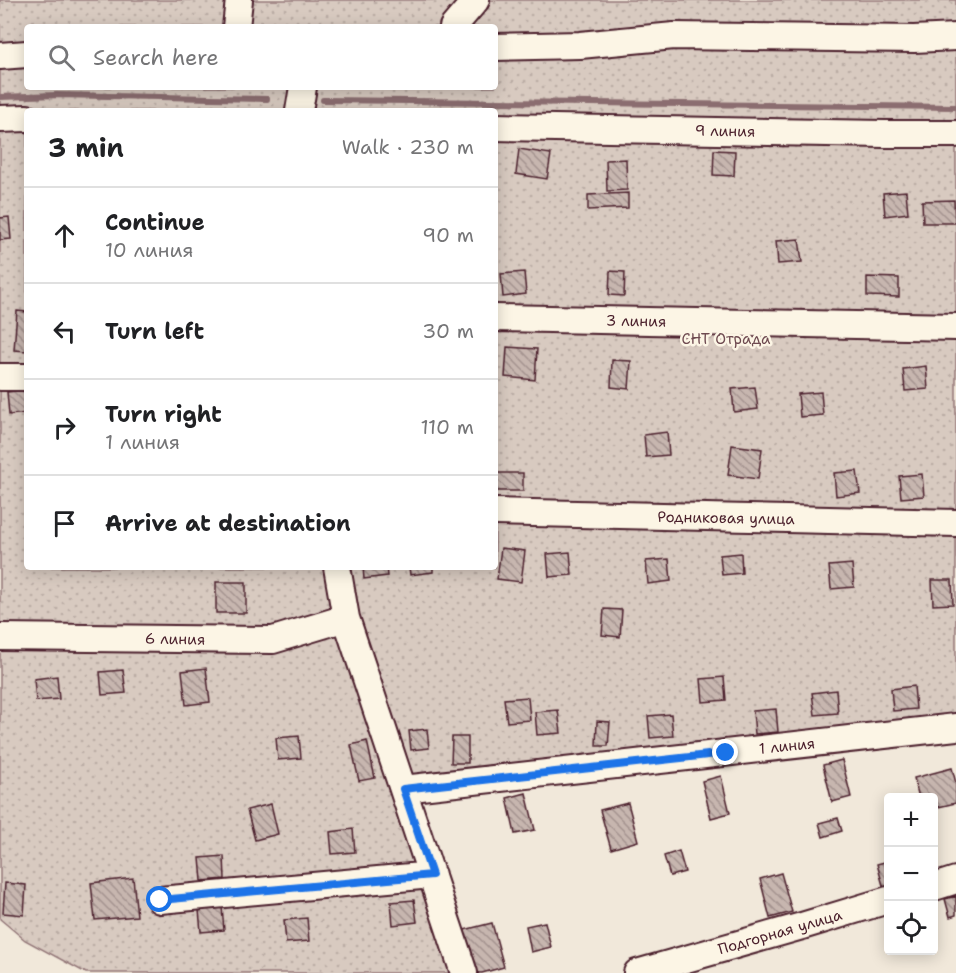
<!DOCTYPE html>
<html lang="en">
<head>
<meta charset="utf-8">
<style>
	body { margin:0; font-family:"Shantell Sans",sans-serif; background:#f6f6f6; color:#202124 }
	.controls { position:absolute; right:18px; bottom:18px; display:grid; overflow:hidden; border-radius:6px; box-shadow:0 3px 15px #0003 }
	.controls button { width:54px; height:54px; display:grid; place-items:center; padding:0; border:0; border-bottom:2px solid #e0e0e0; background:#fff; color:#202124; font:30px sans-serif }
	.stop { position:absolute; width:18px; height:18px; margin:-14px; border:4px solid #1a73e8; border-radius:50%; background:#fff }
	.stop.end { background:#1a73e8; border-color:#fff; box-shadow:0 2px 6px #0008 }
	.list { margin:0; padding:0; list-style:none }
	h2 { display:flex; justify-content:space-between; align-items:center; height:78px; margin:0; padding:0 24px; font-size:26px }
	h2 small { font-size:20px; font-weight:400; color:#757577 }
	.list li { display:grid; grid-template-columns:39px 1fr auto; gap:18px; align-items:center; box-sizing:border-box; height:96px; padding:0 24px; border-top:2px solid #e0e0e0 }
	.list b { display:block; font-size:22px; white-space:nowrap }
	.list p { margin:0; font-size:20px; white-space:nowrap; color:#757577 }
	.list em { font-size:20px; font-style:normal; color:#757577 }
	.icon { flex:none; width:33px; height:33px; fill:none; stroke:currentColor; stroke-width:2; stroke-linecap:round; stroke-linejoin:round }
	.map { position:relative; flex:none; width:956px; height:973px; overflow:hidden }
	.search { position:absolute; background:#fff; box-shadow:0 3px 15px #0003; left:24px; top:24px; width:474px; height:66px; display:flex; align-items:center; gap:15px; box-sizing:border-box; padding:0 21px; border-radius:6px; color:#757577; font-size:22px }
	.panel { position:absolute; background:#fff; box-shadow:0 3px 15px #0003; left:24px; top:108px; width:474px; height:462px; border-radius:6px }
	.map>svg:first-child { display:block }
</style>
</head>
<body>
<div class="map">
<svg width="956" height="973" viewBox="0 0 956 973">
	<defs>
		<pattern id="park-dots" width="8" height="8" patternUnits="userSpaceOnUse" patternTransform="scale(1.5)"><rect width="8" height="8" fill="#d8cac0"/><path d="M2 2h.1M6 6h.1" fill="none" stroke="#bbada5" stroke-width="1.8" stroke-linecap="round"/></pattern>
		<pattern id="building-back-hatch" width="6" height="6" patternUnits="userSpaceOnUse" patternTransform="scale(1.5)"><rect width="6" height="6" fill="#c7b6af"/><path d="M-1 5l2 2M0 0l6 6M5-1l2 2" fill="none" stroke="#a4938f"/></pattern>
	</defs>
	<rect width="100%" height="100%" fill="#f1e8da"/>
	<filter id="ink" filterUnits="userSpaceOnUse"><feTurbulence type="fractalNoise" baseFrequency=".0167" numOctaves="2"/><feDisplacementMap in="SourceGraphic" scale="12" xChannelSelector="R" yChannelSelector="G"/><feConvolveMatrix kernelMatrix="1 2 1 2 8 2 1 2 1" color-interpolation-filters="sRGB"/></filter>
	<g filter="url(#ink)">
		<path fill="url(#park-dots)" stroke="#917476" stroke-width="1.5" fill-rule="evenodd" d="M 0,0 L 956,0 L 956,734 L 412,792 L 457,973 L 86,973 L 25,940 L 0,919 ZM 27,27 L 495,27 L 495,87 L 27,87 ZM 27,111 L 495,111 L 495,567 L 27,567 Z"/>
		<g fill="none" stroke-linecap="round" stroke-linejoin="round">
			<path stroke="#8b6d6f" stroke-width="6" d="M 0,97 L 57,95 L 267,99
				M 323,100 L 956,107"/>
		</g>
		<path fill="url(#building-back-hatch)" stroke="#4a1f2b" stroke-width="1.5" d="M 519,149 L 551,154 L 547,179 L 516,174 Z
			M 714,150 L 735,151 L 734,176 L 713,175 Z
			M 626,159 L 627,190 L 607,191 L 606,160 Z
			M 906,191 L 908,213 L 885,216 L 883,193 Z
			M 628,193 L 628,208 L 588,210 L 588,195 Z
			M 954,200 L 955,223 L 923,223 L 922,201 Z
			M 9,217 L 11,239 L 0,240 L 0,218 Z
			M 799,239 L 802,262 L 778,264 L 776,241 Z
			M 610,271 L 625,272 L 624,296 L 609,295 Z
			M 524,272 L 526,294 L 503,297 L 501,274 Z
			M 867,277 L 899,278 L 899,297 L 867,296 Z
			M 17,311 L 27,312 L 27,351 L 14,350 Z
			M 507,347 L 537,349 L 535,380 L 505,377 Z
			M 612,360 L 631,361 L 629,389 L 611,387 Z
			M 926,366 L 928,389 L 905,391 L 903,369 Z
			M 755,387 L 758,409 L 734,412 L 732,389 Z
			M 27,390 L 27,413 L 9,415 L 7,392 Z
			M 821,392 L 823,415 L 800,417 L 798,394 Z
			M 667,432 L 669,455 L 646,457 L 644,435 Z
			M 732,445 L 762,449 L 758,479 L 728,475 Z
			M 857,471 L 860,493 L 836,496 L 834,473 Z
			M 495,473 L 523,473 L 523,491 L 495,491 Z
			M 922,474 L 924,496 L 901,498 L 899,476 Z
			M 501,548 L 525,551 L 521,582 L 497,579 Z
			M 570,552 L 572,575 L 549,577 L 547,554 Z
			M 741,553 L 742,573 L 722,575 L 720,555 Z
			M 669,559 L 671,581 L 648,584 L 646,561 Z
			M 852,564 L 854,587 L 831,589 L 829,566 Z
			M 363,567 L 386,567 L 387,576 L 364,579 Z
			M 409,567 L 433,567 L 433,572 L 410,575 Z
			M 932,580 L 952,580 L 953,604 L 933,605 Z
			M 216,582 L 246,582 L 246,613 L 216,613 Z
			M 604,609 L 622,610 L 620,637 L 602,635 Z
			M 206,668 L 210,702 L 186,705 L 182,671 Z
			M 123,670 L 126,693 L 102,695 L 100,672 Z
			M 57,676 L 59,699 L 36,701 L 34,679 Z
			M 724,677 L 726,700 L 703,702 L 701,679 Z
			M 914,686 L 916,709 L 893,711 L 891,689 Z
			M 836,690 L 838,713 L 815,715 L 812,693 Z
			M 528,697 L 530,720 L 507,722 L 504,699 Z
			M 776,709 L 778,732 L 755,734 L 753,711 Z
			M 558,710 L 561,733 L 537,735 L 535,712 Z
			M 671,714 L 673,736 L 650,738 L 648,716 Z
			M 597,721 L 610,722 L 608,746 L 596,746 Z
			M 427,729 L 429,748 L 411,750 L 409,731 Z
			M 299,736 L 301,758 L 278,760 L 276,738 Z
			M 452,737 L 468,737 L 468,763 L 451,763 Z
			M 367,741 L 375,778 L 359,781 L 351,745 Z
			M 842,760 L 851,797 L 832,802 L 823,765 Z
			M 952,768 L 956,783 L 956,803 L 934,808 L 934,798 L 919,798 L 914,778 Z
			M 721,776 L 730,813 L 711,818 L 702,781 Z
			M 526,793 L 535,830 L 515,834 L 507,798 Z
			M 628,803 L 638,841 L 611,849 L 600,810 Z
			M 271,804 L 278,834 L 255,840 L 247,810 Z
			M 838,818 L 842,831 L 823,837 L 819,823 Z
			M 353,829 L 355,852 L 332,854 L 330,832 Z
			M 679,851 L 685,872 L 670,876 L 664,856 Z
			M 224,856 L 225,879 L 202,881 L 200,858 Z
			M 888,861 L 888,888 L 884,889 L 877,864 Z
			M 781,873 L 792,912 L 770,918 L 760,879 Z
			M 133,878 L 137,916 L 95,920 L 91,883 Z
			M 5,883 L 26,885 L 24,915 L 3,913 Z
			M 956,896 L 956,915 L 950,917 L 945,899 Z
			M 414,900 L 417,922 L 393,925 L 391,902 Z
			M 222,907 L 224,930 L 201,932 L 199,910 Z
			M 307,918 L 309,941 L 286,943 L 284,920 Z
			M 545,922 L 551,947 L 531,952 L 526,926 Z
			M 492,923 L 504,967 L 482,973 L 476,973 L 464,930 Z"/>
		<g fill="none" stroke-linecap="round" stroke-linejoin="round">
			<defs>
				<path id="minor" d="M 236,27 L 239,0
					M 453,27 L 476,0
					M 495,47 L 580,45 L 674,36 L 914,39 L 956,37
					M 0,56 L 27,54
					M 299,111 L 303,87
					M 0,119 L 27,118
					M 495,127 L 884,134 L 956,134
					M 495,318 L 956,327
					M 0,377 L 27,377
					M 495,512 L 956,523
					M 337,567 L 346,618 L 464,973
					M 0,637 L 273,640 L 346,618
					M 403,789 L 956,727
					M 934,887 L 956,880
					M 160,900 L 432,875
					M 637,973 L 802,926 L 888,900"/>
			</defs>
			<use href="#minor" stroke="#4a1f2b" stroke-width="30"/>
			<use href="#minor" stroke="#fcf5e5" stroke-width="26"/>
		</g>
	</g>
	<g fill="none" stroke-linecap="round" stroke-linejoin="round" filter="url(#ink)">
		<path stroke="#1a73e8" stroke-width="8" d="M 160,900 L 432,875 L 403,789 L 726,753"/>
	</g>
	<g text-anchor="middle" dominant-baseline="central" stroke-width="5" stroke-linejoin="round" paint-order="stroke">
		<g font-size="15" fill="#4a1f2b" stroke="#fcf5e5">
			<text transform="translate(725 131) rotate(1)">9 линия</text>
			<text transform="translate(636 321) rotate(1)">3 линия</text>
			<text transform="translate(726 518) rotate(1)">Родниковая улица</text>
			<text transform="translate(175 639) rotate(1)">6 линия</text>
			<text transform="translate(787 746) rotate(-6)">1 линия</text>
			<text transform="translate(780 932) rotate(-16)">Подгорная улица</text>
		</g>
		<g font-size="15" fill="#6e4a50" stroke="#fcf5e5">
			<text x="726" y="339">СНТ Отрада</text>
		</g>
	</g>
</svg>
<div class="controls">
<button>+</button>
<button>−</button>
<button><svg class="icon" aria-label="locate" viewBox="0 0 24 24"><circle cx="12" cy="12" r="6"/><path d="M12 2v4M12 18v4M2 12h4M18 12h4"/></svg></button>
</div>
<div class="stop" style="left:160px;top:900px"></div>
<div class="stop end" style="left:726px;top:753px"></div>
<div class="search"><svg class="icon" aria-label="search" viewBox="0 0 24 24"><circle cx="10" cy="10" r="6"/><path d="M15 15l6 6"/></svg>Search here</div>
<section class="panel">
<h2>3 min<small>Walk · 230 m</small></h2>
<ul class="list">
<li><svg class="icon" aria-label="ahead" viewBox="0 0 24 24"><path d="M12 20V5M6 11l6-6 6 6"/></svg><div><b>Continue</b><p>10 линия</p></div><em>90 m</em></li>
<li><svg class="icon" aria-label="left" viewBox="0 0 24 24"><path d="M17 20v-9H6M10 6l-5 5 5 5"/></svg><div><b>Turn left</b></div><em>30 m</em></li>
<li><svg class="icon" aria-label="right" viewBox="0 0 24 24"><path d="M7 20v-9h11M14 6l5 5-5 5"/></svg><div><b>Turn right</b><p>1 линия</p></div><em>110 m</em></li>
<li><svg class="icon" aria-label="arrive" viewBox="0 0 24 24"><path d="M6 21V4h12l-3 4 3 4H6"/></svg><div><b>Arrive at destination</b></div></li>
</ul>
</section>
</div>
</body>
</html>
